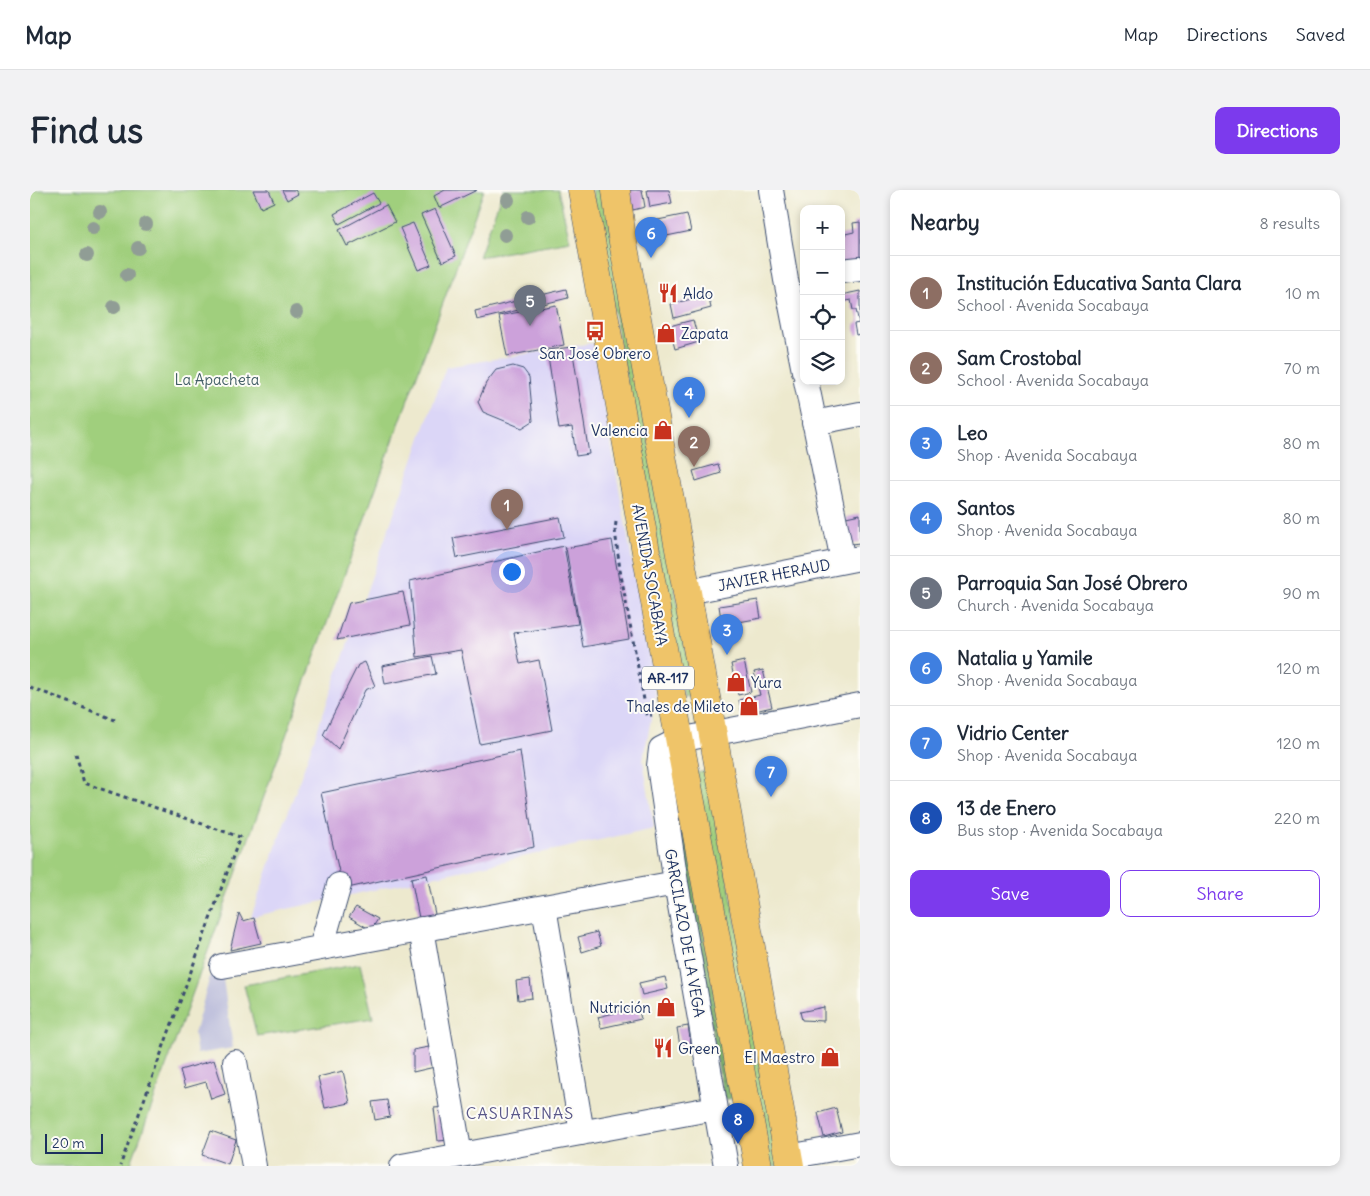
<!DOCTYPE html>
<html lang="en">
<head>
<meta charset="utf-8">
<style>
	body { margin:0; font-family:Delius,sans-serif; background:#f2f2f3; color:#1f2937 }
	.controls { position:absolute; right:15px; top:15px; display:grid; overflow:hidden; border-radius:10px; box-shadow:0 2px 8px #0003 }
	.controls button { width:45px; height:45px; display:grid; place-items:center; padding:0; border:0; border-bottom:1px solid #e0e1e3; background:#fff; color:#1f2937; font:25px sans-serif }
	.scale { position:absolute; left:15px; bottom:12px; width:58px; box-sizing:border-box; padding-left:5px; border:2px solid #1b2f5e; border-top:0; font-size:14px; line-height:18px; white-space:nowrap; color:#1b2f5e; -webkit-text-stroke:4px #fdfcf7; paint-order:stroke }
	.you { position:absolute; left:481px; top:381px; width:18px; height:18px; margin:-12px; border:4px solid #fff; border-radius:50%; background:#1a73e8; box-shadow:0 0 0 8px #1a73e833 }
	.badge { display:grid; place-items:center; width:32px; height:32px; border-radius:50%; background:#7c3aed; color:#fff; font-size:16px; font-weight:700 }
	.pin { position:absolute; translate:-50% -41px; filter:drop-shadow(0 1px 2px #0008) }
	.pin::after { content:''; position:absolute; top:26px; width:18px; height:15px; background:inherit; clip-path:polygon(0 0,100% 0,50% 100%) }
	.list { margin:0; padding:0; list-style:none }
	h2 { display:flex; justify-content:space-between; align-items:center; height:65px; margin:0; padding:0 20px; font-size:21px }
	h2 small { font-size:16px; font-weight:400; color:#747a83 }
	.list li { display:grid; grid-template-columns:32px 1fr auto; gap:15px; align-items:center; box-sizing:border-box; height:75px; padding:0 20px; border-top:1px solid #e0e1e3 }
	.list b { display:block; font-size:19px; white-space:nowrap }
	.list p { margin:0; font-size:16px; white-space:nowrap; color:#747a83 }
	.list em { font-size:16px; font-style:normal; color:#747a83 }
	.actions { display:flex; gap:10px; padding:15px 20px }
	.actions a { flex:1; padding:11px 0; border:1px solid #7c3aed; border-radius:10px; text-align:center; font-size:18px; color:#7c3aed }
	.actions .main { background:#7c3aed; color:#fff }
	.icon { flex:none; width:28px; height:28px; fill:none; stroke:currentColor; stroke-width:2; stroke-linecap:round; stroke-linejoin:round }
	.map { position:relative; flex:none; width:830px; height:976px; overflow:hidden; border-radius:10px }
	header { display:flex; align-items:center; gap:30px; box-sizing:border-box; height:70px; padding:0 25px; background:#fff; border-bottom:1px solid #e0e1e3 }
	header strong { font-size:24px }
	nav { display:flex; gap:28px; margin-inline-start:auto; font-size:18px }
	.intro { display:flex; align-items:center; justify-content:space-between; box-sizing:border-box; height:120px; padding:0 30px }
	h1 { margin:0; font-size:35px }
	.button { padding:12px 22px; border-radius:10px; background:#7c3aed; color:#fff; font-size:18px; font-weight:700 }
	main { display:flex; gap:30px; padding:0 30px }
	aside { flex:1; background:#fff; border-radius:10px; box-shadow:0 2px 8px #0003 }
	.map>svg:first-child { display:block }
</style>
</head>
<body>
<header>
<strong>Map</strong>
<nav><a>Map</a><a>Directions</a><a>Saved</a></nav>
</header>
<div class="intro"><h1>Find us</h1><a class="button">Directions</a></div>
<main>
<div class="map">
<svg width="830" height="976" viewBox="0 0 830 976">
	<rect width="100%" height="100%" fill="#fdfcf7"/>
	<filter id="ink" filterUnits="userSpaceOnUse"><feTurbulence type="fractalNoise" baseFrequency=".02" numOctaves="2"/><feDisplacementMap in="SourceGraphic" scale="10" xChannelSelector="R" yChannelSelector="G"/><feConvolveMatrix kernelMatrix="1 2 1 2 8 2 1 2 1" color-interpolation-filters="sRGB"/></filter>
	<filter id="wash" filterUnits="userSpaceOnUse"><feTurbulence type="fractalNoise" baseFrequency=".0096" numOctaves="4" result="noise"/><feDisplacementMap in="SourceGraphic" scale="20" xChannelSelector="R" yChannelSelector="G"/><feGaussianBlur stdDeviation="1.12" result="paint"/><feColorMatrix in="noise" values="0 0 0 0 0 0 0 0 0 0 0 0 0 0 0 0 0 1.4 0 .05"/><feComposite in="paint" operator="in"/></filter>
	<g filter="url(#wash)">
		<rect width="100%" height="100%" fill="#ede9ce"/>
		<path fill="#dbd6f7" d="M 563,153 L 626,504 L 613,570 L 624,638 L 221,727 L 416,177 Z"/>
		<path fill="#c1c2dd" d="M 192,782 L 203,858 L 167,864 L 164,844 L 181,783 Z"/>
		<path fill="#a0cf7d" stroke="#5e7f6e" d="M 0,0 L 454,0 L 100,976 L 0,976 Z
			M 473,0 L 528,0 L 540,51 L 449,67 Z
			M 562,0 L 574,0 L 664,505 L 654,507 Z
			M 678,581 L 751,976 L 736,976 L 666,583 Z
			M 330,774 L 343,828 L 227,846 L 214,795 Z"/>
		<path fill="#80b26c" stroke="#4e7065" d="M 645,584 L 704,908 L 694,910 L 638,585 Z"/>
		<g id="blocks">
			<path fill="#cca1da" d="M 223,0 L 239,0 L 244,12 L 231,18 Z
				M 252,0 L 265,0 L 268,4 L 257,10 Z
				M 415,0 L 447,0 L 409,18 L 404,6 Z
				M 599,0 L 612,0 L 615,17 L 603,20 Z
				M 617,0 L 639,0 L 642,13 L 620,17 Z
				M 343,3 L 349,13 L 309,34 L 304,24 Z
				M 356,15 L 365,32 L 317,56 L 309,40 Z
				M 405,19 L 426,66 L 412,72 L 391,25 Z
				M 657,24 L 661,41 L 627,48 L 623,31 Z
				M 830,32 L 830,70 L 811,74 L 811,45 L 824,42 L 823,33 Z
				M 383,33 L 401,75 L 388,80 L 370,38 Z
				M 536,99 L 538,108 L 447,130 L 445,121 Z
				M 830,101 L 830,144 L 826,145 L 824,134 L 829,133 L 826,120 L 823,120 L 821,110 L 811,112 L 811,105 Z
				M 678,105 L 681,118 L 644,128 L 641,114 Z
				M 526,115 L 534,155 L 477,166 L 469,126 Z
				M 663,130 L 669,152 L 645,159 L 639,136 Z
				M 542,157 L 559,264 L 546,266 L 542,237 L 529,239 L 517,160 Z
				M 483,176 L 493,179 L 499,187 L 503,231 L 492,238 L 453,222 L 448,212 L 456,193 L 466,180 Z
				M 688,274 L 691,283 L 666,291 L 663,281 Z
				M 830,324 L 830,353 L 821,354 L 816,327 Z
				M 530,327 L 534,347 L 427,368 L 423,348 Z
				M 582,350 L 599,449 L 553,457 L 536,358 Z
				M 534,356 L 548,434 L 484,443 L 490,474 L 509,470 L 522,540 L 450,554 L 431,460 L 387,467 L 380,391 Z
				M 373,402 L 380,435 L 307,450 L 319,413 Z
				M 728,410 L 731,428 L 692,435 L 689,416 Z
				M 402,466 L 406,484 L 355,494 L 352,476 Z
				M 714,471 L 721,502 L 708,505 L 701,474 Z
				M 335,472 L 345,496 L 335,500 L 308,559 L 293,545 L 328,475 Z
				M 733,480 L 742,517 L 712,524 L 709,510 L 730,505 L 724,482 Z
				M 490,561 L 504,657 L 313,699 L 291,603 Z
				M 397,685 L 406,729 L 390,733 L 381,688 Z
				M 326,717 L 348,729 L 341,740 L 319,727 Z
				M 209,723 L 213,731 L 224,728 L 231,753 L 200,760 Z
				M 567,742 L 571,756 L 552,762 L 548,747 Z
				M 635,787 L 638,799 L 612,805 L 609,793 Z
				M 500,789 L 502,808 L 488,810 L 486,791 Z
				M 608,817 L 611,829 L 571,838 L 568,827 Z
				M 794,817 L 794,831 L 772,830 L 770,822 Z
				M 658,836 L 662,860 L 651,862 L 647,838 Z
				M 404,856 L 409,876 L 383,882 L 383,860 Z
				M 184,870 L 195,904 L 181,909 L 176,892 L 155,898 L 150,880 Z
				M 313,881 L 320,913 L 295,918 L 288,887 Z
				M 357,910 L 360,927 L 345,930 L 342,912 Z
				M 417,917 L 420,950 L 408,951 L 404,918 Z
				M 806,918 L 812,942 L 794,947 L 788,923 Z
				M 181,941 L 206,950 L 198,974 L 172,965 Z"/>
		</g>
	</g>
	<g filter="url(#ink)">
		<use href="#blocks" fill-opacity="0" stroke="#3a4b6f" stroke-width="1"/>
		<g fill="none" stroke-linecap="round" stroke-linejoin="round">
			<defs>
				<path id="minor" d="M 741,0 L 756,90 L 774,181
					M 811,81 L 830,79
					M 776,191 L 813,371
					M 784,233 L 830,224
					M 657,402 L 830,368
					M 514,717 L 552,943
					M 391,739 L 430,965
					M 291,758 L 309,695
					M 192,776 L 646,693
					M 205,872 L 224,976
					M 758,967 L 830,954
					M 372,976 L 685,918
					M 696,976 L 646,693 L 629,576 L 631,559 L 649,550 L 830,515"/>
				<path id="major" d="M 552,0 L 644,520 L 728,976
					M 586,0 L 591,41 L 687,567 L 760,976"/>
			</defs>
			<use href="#minor" stroke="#3a4b6f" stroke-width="26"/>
			<use href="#major" stroke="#3a4b6f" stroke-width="29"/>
			<path stroke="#3a4b6f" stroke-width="3" stroke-dasharray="4 4" stroke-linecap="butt" d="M 586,332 L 585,340 L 590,380 L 617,526 L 622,525
				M 0,497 L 85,530
				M 46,564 L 54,593 L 210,647 L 90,976"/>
			<use href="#minor" stroke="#fff" stroke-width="24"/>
			<use href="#major" stroke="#efc469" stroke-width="28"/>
		</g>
		<g fill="#909d95">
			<circle cx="478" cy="10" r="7"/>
			<circle cx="70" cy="22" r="7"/>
			<circle cx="498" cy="27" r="7"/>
			<circle cx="116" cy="34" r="7"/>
			<circle cx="63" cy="38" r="7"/>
			<circle cx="475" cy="45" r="7"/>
			<circle cx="108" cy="58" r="7"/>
			<circle cx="57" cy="65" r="7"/>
			<circle cx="97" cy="85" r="7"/>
			<circle cx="84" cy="117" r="7"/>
			<circle cx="266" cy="122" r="7"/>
		</g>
	</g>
	<defs>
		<symbol id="restaurant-bare" viewBox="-9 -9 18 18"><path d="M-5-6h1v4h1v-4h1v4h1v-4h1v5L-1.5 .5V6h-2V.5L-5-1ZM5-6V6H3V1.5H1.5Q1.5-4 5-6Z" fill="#c8321e" stroke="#fdfcf7" stroke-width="2.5" paint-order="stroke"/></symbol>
		<symbol id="bus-bare" viewBox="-9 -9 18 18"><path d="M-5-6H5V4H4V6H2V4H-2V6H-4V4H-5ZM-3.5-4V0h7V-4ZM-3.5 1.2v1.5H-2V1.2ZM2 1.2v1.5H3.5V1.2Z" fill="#c8321e" stroke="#fdfcf7" stroke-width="2.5" paint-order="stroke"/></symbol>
		<symbol id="shop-bare" viewBox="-9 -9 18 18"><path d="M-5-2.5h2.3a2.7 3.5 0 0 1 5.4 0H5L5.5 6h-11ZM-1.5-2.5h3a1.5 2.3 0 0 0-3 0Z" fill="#c8321e" stroke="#fdfcf7" stroke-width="2.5" paint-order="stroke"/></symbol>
	</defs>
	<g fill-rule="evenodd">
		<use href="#restaurant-bare" x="624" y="89" width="28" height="28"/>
		<use href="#bus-bare" x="551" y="127" width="28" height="28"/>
		<use href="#shop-bare" x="622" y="129" width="28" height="28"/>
		<use href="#shop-bare" x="619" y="226" width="28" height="28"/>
		<use href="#shop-bare" x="692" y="478" width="28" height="28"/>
		<use href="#shop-bare" x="705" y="502" width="28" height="28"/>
		<use href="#shop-bare" x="622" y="803" width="28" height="28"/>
		<use href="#restaurant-bare" x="619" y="844" width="28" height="28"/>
		<use href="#shop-bare" x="786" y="853" width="28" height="28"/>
	</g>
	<g text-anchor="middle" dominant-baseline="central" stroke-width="4" stroke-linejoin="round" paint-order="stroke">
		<rect fill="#fdfcf7" stroke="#5f6c8c" stroke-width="1" x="612" y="476.5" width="52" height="23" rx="4"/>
		<g font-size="14" font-weight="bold" fill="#1b2f5e">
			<text x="638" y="488">AR-117</text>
		</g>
		<g font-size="15" fill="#1b2f5e" stroke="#fdfcf7" text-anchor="start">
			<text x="653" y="103">Aldo</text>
			<text x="651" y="143">Zapata</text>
			<text x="565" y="163" text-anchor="middle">San José Obrero</text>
			<text x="618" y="240" text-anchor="end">Valencia</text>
			<text x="721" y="492">Yura</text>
			<text x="704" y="516" text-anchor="end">Thales de Mileto</text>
			<text x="621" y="817" text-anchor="end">Nutrición</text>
			<text x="648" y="858">Green</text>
			<text x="785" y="867" text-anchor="end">El Maestro</text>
		</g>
		<g font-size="15" fill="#435f67" stroke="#fdfcf7">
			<text x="187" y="189">La Apacheta</text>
		</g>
		<g font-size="15" fill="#1b2f5e" stroke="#fdfcf7">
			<text transform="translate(620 385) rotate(80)">AVENIDA SOCABAYA</text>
			<text transform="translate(744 385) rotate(-11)">JAVIER HERAUD</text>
			<text transform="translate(655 743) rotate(80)">GARCILAZO DE LA VEGA</text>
		</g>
		<g font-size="16" letter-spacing="1" fill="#595789" stroke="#fdfcf7">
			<text x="490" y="923">CASUARINAS</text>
		</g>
	</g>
</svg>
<div class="controls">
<button>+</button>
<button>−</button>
<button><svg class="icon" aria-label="locate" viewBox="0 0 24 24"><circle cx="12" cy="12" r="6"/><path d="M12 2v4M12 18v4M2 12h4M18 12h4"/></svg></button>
<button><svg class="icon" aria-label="layers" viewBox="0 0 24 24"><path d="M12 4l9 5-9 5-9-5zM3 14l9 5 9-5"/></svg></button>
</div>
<div class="scale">20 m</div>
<div class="you"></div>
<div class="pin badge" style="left:477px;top:340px;background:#8d6e63">1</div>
<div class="pin badge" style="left:664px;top:277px;background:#8d6e63">2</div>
<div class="pin badge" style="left:697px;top:465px;background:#3f7fe0">3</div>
<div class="pin badge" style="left:659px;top:228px;background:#3f7fe0">4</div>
<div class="pin badge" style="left:500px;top:136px;background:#6b7280">5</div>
<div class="pin badge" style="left:621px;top:68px;background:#3f7fe0">6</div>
<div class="pin badge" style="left:741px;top:607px;background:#3f7fe0">7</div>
<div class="pin badge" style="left:708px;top:954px;background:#1a4fb4">8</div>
</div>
<aside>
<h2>Nearby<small>8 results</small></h2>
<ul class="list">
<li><span class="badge" style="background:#8d6e63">1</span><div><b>Institución Educativa Santa Clara</b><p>School · Avenida Socabaya</p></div><em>10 m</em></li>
<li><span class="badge" style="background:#8d6e63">2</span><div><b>Sam Crostobal</b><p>School · Avenida Socabaya</p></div><em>70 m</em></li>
<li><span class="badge" style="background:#3f7fe0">3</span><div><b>Leo</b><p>Shop · Avenida Socabaya</p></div><em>80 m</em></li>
<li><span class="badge" style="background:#3f7fe0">4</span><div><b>Santos</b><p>Shop · Avenida Socabaya</p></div><em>80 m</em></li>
<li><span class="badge" style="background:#6b7280">5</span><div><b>Parroquia San José Obrero</b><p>Church · Avenida Socabaya</p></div><em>90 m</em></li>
<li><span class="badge" style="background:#3f7fe0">6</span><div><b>Natalia y Yamile</b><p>Shop · Avenida Socabaya</p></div><em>120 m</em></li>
<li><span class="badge" style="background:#3f7fe0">7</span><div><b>Vidrio Center</b><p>Shop · Avenida Socabaya</p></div><em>120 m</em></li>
<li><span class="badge" style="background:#1a4fb4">8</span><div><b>13 de Enero</b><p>Bus stop · Avenida Socabaya</p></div><em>220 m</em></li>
</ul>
<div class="actions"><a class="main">Save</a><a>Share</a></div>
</aside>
</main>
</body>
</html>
